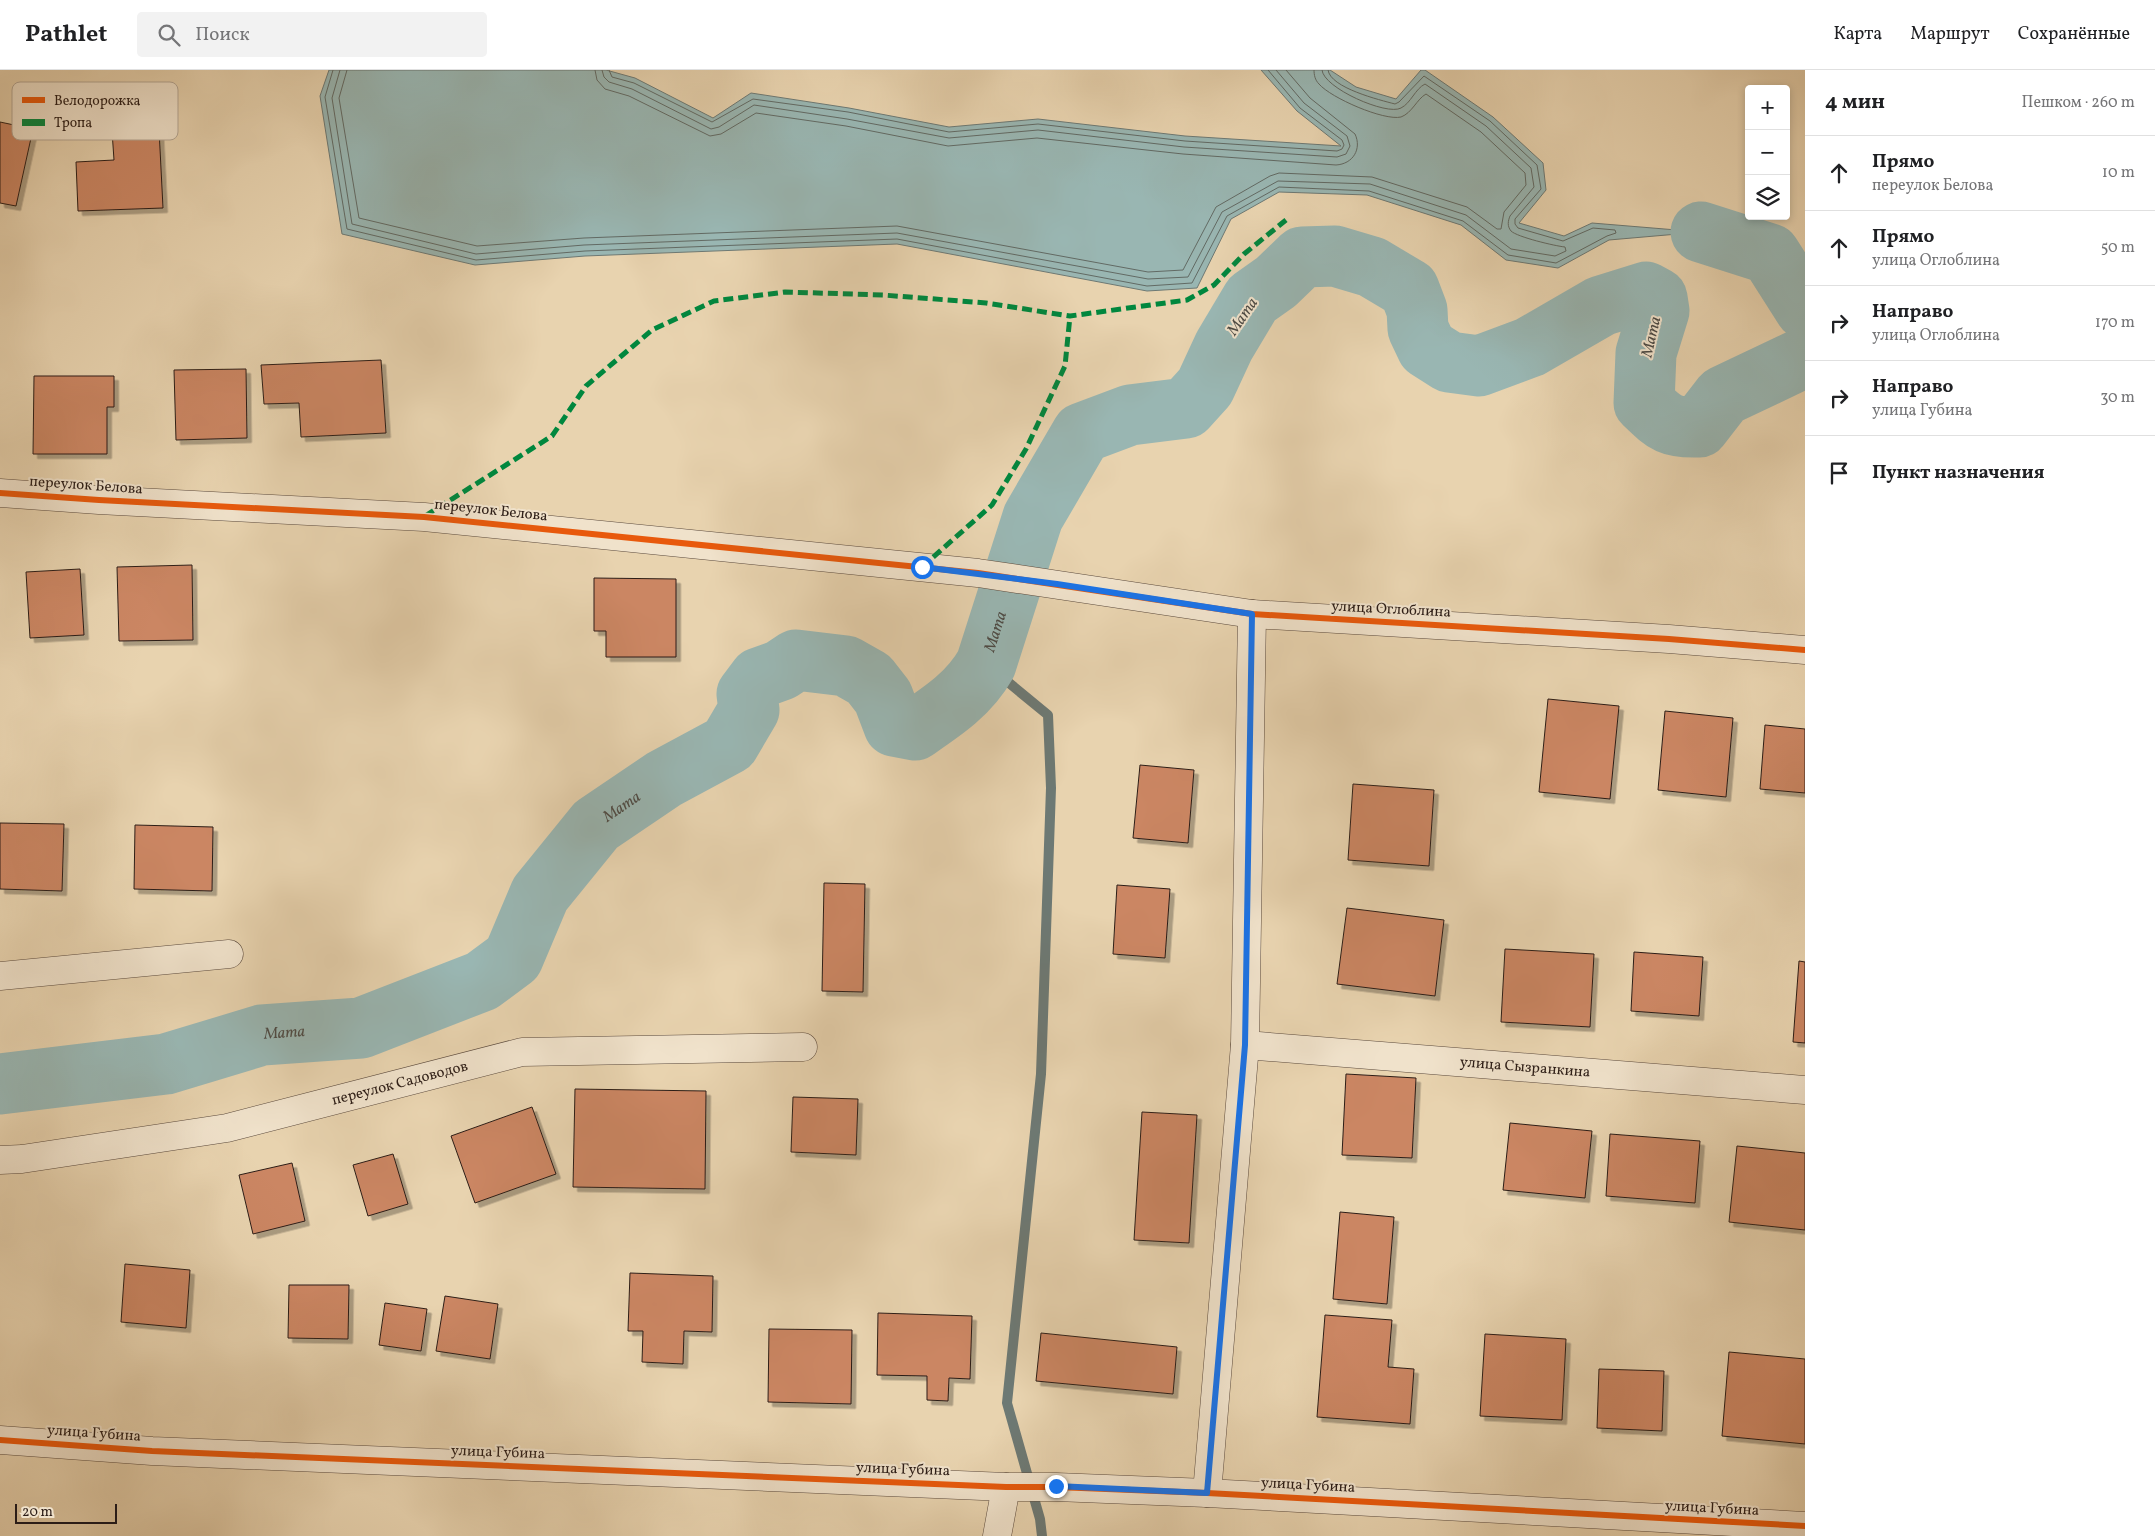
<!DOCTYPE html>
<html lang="ru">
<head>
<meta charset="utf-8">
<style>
	body { margin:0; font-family:Vollkorn,serif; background:#f2f2f2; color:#202124 }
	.controls { position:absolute; right:15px; top:15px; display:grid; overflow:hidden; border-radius:5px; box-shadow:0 2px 8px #0003 }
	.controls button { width:45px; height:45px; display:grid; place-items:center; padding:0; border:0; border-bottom:1px solid #e0e0e0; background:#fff; color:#202124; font:25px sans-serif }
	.scale { position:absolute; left:15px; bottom:12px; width:102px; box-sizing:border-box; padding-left:5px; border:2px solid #2c1d17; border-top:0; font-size:14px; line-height:18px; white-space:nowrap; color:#2c1d17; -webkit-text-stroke:4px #f0e2cb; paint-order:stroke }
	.stop { position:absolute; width:15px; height:15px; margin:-11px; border:4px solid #1a73e8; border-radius:50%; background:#fff }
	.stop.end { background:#1a73e8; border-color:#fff; box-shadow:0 1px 5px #0008 }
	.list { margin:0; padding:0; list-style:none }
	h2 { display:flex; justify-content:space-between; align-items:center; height:65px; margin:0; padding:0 20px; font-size:21px }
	h2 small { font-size:16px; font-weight:400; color:#757577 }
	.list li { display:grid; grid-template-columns:32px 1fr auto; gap:15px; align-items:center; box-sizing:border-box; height:75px; padding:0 20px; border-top:1px solid #e0e0e0 }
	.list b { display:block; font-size:19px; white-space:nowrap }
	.list p { margin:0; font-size:16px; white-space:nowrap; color:#757577 }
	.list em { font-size:16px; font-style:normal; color:#757577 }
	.icon { flex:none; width:28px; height:28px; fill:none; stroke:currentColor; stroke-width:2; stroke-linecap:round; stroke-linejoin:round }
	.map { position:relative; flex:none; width:1805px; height:1466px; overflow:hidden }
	header { display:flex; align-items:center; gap:30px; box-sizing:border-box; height:70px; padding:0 25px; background:#fff; border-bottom:1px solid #e0e0e0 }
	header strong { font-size:24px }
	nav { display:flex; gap:28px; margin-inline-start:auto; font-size:18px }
	.search { width:350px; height:45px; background:#f2f2f2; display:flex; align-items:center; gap:12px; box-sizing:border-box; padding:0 18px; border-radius:5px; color:#757577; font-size:19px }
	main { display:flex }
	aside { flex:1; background:#fff }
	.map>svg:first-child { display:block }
</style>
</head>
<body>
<header>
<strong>Pathlet</strong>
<div class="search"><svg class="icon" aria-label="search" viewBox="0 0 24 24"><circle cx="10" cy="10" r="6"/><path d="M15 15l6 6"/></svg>Поиск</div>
<nav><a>Карта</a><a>Маршрут</a><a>Сохранённые</a></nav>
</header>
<main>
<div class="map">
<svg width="1805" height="1466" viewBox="0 0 1805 1466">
	<defs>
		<filter id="shadow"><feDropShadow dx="4.5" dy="4.5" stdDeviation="0" flood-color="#0004"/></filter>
	</defs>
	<rect width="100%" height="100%" fill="#e8d3af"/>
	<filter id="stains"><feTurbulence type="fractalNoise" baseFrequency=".004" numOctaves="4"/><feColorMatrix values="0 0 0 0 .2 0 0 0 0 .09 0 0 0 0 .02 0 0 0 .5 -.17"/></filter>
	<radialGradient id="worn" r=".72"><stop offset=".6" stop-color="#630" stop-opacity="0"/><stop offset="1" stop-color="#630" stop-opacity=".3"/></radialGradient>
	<path fill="#99b6b2" stroke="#6d7974" d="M 329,0 L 606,0 L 635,8 L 713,48 L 751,23 L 849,38 L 949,57 L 1038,49 L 1185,66 L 1341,76 L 1297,41 L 1261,0 L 1330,0 L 1356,17 L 1396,29 L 1421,0 L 1425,0 L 1493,47 L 1543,93 L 1546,120 L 1519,153 L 1564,166 L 1592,153 L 1701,162 L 1609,170 L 1558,198 L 1506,190 L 1461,155 L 1367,125 L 1279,122 L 1231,149 L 1197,218 L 1147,221 L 897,174 L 585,186 L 475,195 L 342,164 L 320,26 Z"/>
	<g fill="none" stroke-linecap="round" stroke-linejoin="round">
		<path stroke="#626a64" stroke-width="1" d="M 333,0 L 325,27 L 347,159 L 476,190 L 585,181 L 897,169 L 1147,216 L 1192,213 L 1227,146 L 1279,117 L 1369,121 L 1463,151 L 1508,185 L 1556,193 L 1607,166 L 1616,163 L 1615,160 L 1593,158 L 1563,171 L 1518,158 L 1515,154 L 1515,149 L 1541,119 L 1537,95 L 1490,51 L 1424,6 L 1399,32 L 1395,34 C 1380,30 1330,18 1328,0
			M 340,0 L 332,28 L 352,154 L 476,184 L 584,175 L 897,163 L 1148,209 L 1188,207 L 1222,142 L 1278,111 L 1370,114 L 1466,145 L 1511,179 L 1555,186 L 1566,181 L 1565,177 C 1555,176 1517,167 1511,161 C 1507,156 1508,151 1510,146 L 1534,117 L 1531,98 L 1486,56 L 1425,14 C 1415,19 1411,33 1401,38 C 1387,46 1323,18 1322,0
			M 347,0 L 339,28 L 359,148 L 477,176 L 584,168 L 897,156 L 1148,202 L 1183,200 L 1216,137 L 1270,106 L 1279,103 L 1372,107 L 1467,137 L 1497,159 L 1501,159 L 1504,142 L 1526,115 L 1525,103 L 1481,62 L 1426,24 C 1417,29 1412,43 1401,47 C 1384,51 1331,28 1319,14 C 1315,10 1314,5 1314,0
			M 595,0 L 597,10 L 605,19 L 629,26 L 710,66 L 721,64 L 756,43 L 846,56 L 948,76 L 1037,68 L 1183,84 L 1336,95 C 1353,94 1362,79 1355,64 L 1310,28 L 1286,0
			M 602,0 L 604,7 L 609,12 L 632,19 L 711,59 L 719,57 L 754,35 L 847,49 L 949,68 L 1038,60 L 1184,77 L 1337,87 L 1346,84 L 1350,76 L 1347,66 L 1304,33 L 1276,0
			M 609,0 L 612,7 L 634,13 L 712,52 L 753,29 L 848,42 L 949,62 L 1038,54 L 1185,71 L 1337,81 L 1342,79 L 1344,75 L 1342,70 L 1300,38 L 1268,0"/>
		<path stroke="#6d7974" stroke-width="10" d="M 986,594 L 1048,645 L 1051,718 L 1041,1004 L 1007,1333 L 1040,1449 L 1042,1466"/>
		<g stroke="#99b6b2" stroke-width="61">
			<path d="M 1701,162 L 1770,184 L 1805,239"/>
			<path id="s1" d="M 0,1014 L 166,994 L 262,965 L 361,958 L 482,911 L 513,888 L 540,824 L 596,755 L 664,709 L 729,674 L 749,640 L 747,624 L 759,608 L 781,600 L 796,590 L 846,596 L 869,609 L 883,627 L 894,656 L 915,660 C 943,641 969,624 986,594 L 1033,447 L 1082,363 L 1130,345 L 1186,338 L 1205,317 L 1224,276 L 1252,229 L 1276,212 L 1302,187 L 1335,186 L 1372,197 L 1409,219 L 1417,240 L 1418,259 L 1427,278 L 1449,292 L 1479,296 L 1530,277 L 1601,236 L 1646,222 L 1657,228 L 1659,241 L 1646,283 L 1644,333 C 1665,353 1669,358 1699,357 L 1723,326 L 1801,289 L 1805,289"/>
		</g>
	</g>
	<path fill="#cb8664" stroke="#2c1d17" filter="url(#shadow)" d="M 0,52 L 33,59 L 16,136 L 0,133 Z
		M 159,59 L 163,138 L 78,141 L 76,92 L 114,90 L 112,61 Z
		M 381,290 L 386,363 L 301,367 L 299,333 L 264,334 L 261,295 Z
		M 246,299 L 247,368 L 176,370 L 174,300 Z
		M 34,306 L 114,306 L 114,337 L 107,337 L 107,384 L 33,384 Z
		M 192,495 L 193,570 L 119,571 L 117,497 Z
		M 80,499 L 84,565 L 30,568 L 26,502 Z
		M 594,508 L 676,509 L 676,587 L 606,587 L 606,561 L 594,561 Z
		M 1548,629 L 1619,636 L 1610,729 L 1539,722 Z
		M 1665,641 L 1733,648 L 1726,727 L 1658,720 Z
		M 1765,655 L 1805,659 L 1805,723 L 1760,719 Z
		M 1140,695 L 1194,700 L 1188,773 L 1133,768 Z
		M 1353,714 L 1434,720 L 1429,796 L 1348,790 Z
		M 0,753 L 64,754 L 62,821 L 0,819 Z
		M 135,755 L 213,757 L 212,821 L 134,819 Z
		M 824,813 L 865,814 L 863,922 L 822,921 Z
		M 1117,815 L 1170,819 L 1165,888 L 1113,884 Z
		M 1347,838 L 1444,850 L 1435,926 L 1337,914 Z
		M 1505,879 L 1594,884 L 1590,957 L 1501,952 Z
		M 1634,882 L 1703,887 L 1699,946 L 1631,941 Z
		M 1799,891 L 1805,892 L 1805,973 L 1793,972 Z
		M 1346,1004 L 1416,1008 L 1412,1088 L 1342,1085 Z
		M 575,1019 L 706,1021 L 705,1119 L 573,1117 Z
		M 793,1027 L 858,1029 L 856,1085 L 791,1082 Z
		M 532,1037 L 556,1104 L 475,1133 L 451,1066 Z
		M 1142,1042 L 1197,1045 L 1189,1173 L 1134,1170 Z
		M 1510,1053 L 1592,1061 L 1585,1128 L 1503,1120 Z
		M 1610,1064 L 1700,1071 L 1695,1133 L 1606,1126 Z
		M 1737,1076 L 1805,1083 L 1805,1160 L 1729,1152 Z
		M 393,1084 L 408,1134 L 368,1146 L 353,1095 Z
		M 292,1093 L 305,1151 L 253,1164 L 239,1105 Z
		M 1340,1142 L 1394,1147 L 1387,1234 L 1333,1229 Z
		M 125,1194 L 190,1200 L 186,1258 L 121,1252 Z
		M 630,1203 L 713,1206 L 712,1262 L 684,1261 L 683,1294 L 642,1292 L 643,1261 L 628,1261 Z
		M 289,1215 L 349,1215 L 348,1269 L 288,1268 Z
		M 445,1226 L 498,1234 L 490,1289 L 436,1281 Z
		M 385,1233 L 427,1239 L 421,1281 L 379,1275 Z
		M 878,1243 L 972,1246 L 970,1309 L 949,1308 L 948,1331 L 927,1330 L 927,1306 L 877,1305 Z
		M 1325,1245 L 1392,1250 L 1388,1297 L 1414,1299 L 1410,1354 L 1317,1347 Z
		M 769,1259 L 852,1260 L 851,1334 L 768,1332 Z
		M 1041,1263 L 1177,1277 L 1173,1324 L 1036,1311 Z
		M 1485,1264 L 1566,1269 L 1562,1350 L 1480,1346 Z
		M 1729,1282 L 1805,1289 L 1805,1374 L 1722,1366 Z
		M 1599,1299 L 1664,1301 L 1662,1361 L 1597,1358 Z"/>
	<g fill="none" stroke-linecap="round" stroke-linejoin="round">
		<defs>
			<g id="minor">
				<path d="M 0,423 L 99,430 L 424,447 L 978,503 L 1252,544 L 1669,569 L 1805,580"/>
				<path d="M 0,906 L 229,884"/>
				<path id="s2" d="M 1245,975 L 1805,1020"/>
				<path id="s3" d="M 0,1090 L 22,1089 L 227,1058 L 522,982 L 803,977"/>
				<path d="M 0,1370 L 152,1381 L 1006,1417 L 1056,1417 L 1207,1423 L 1805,1456"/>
				<path d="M 1207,1423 L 1245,975 L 1252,544"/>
				<path d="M 997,1466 L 1006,1417"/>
			</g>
		</defs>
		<use href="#minor" stroke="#5b4a3d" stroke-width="29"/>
		<use href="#minor" stroke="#f0e2cb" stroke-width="28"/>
		<path stroke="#00873e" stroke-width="5" stroke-dasharray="10 5" stroke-linecap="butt" d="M 425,446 L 552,366 L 586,316 L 652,260 L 714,231 L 785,222 L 883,225 L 986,233 L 1070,246 L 1187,230 L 1214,215 L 1244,184 L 1286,150
			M 922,497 L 992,435 L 1026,379 L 1065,296 L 1070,246"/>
		<defs>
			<path id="cycleway" d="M 0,423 L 99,430 L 424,447 L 978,503 L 1252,544 L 1669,569 L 1805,580
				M 0,1370 L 152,1381 L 1006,1417 L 1056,1417 L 1207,1423 L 1805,1456"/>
		</defs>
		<use href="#cycleway" stroke="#f0e2cb" stroke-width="9"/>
		<use href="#cycleway" stroke="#e8590c" stroke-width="6"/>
	</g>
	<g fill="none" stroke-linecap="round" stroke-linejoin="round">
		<path stroke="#1a73e8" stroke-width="6" d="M 922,497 L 1057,514 L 1252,544 L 1245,975 L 1207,1423 L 1056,1416"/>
	</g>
	<g text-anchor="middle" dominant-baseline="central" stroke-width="4" stroke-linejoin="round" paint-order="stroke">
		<g font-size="15" fill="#2c1d17" stroke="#f0e2cb">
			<text transform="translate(86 416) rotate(4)">переулок Белова</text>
			<text transform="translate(491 441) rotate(6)">переулок Белова</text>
			<text transform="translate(1391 540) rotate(3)">улица Оглоблина</text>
			<text stroke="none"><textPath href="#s2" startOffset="281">улица Сызранкина</textPath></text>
			<text stroke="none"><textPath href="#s3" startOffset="408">переулок Садоводов</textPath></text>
			<text transform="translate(94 1364) rotate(4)">улица Губина</text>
			<text transform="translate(498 1383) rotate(2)">улица Губина</text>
			<text transform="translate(903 1400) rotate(2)">улица Губина</text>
			<text transform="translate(1308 1416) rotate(3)">улица Губина</text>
			<text transform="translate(1712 1439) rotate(3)">улица Губина</text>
		</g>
		<g font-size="16" font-style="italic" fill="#4d4b46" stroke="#f0e2cb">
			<text transform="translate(1243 247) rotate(-56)">Мата</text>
			<text transform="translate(1652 267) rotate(-77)">Мата</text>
			<text stroke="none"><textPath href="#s1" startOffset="1250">Мата</textPath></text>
			<text stroke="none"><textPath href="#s1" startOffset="725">Мата</textPath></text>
			<text stroke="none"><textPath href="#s1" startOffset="290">Мата</textPath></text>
		</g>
	</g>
	<rect x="12" y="12" width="166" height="58" rx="8" fill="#f0e2cb" stroke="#b5a795" stroke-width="1"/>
	<rect x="22" y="27" width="23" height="6" fill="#e8590c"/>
	<rect x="22" y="49" width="23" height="7" fill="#00873e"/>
	<g font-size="14" fill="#2c1d17">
		<text x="54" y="35">Велодорожка</text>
		<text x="54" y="57">Тропа</text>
	</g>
	<rect width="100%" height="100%" filter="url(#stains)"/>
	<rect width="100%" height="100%" fill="url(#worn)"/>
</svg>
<div class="controls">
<button>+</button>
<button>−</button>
<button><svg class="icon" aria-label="layers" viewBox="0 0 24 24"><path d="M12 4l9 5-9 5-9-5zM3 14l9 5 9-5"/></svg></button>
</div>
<div class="scale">20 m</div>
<div class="stop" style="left:922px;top:497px"></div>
<div class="stop end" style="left:1056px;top:1416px"></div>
</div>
<aside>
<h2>4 мин<small>Пешком · 260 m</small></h2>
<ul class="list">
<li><svg class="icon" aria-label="ahead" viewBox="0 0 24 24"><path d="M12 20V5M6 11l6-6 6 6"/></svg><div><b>Прямо</b><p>переулок Белова</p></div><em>10 m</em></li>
<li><svg class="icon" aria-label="ahead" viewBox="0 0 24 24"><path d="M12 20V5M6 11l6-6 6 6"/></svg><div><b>Прямо</b><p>улица Оглоблина</p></div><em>50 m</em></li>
<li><svg class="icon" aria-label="right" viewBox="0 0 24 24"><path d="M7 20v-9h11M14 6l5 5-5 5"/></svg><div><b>Направо</b><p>улица Оглоблина</p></div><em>170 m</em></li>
<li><svg class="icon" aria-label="right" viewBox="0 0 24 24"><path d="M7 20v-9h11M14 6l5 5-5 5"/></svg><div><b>Направо</b><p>улица Губина</p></div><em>30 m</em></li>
<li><svg class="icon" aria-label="arrive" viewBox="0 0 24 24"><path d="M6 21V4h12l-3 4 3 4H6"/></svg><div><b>Пункт назначения</b></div></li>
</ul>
</aside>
</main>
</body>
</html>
